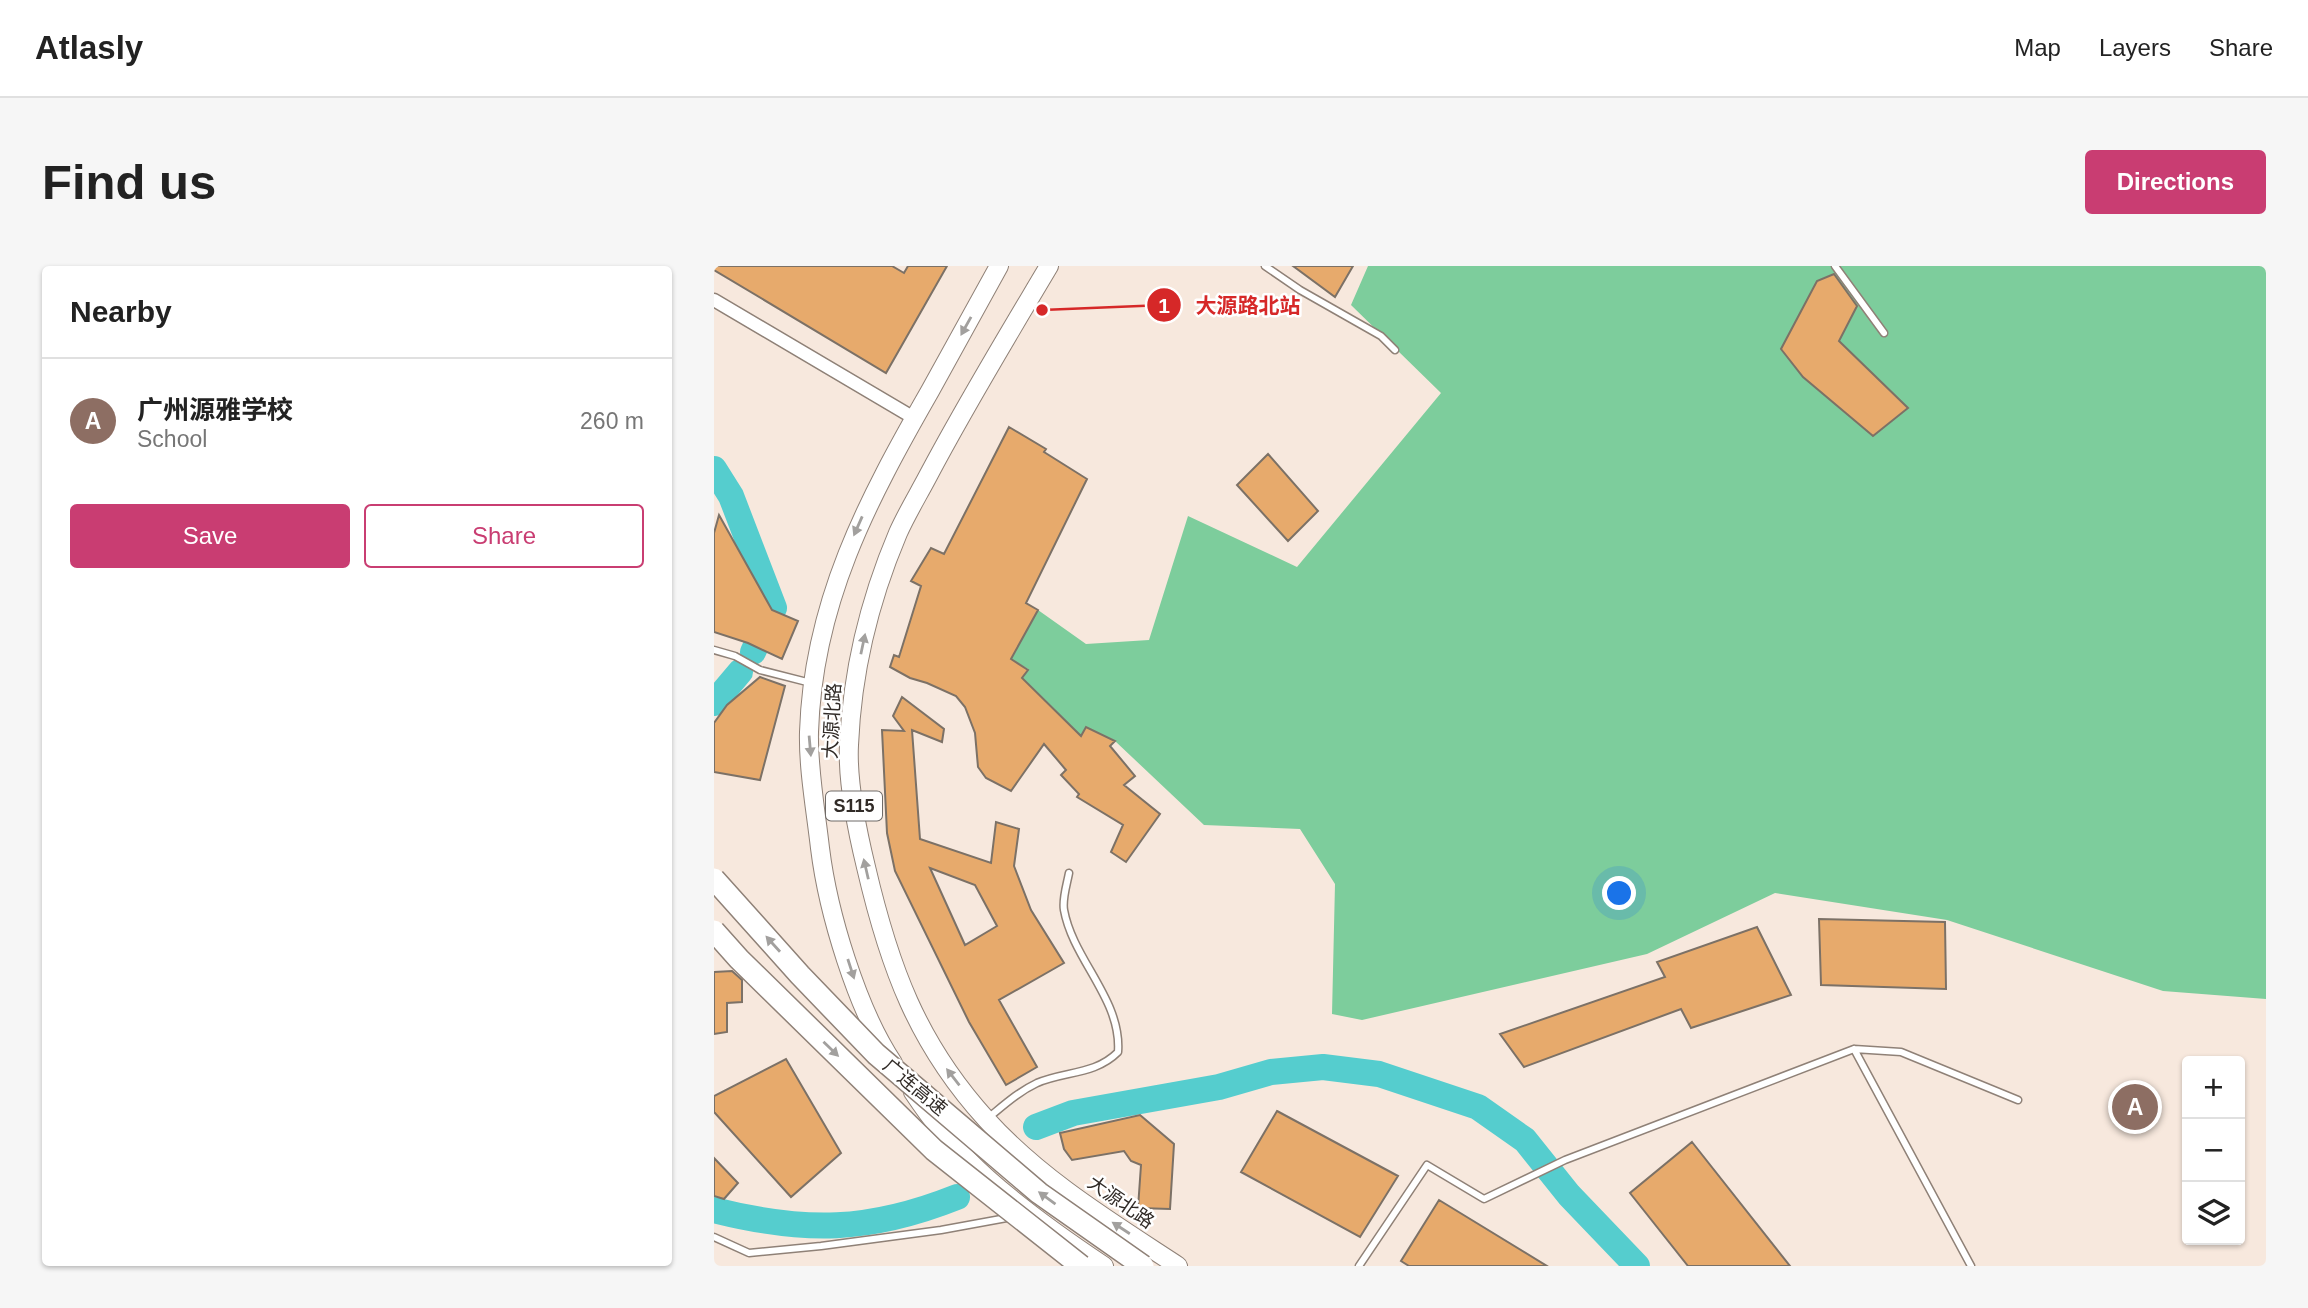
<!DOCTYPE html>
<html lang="en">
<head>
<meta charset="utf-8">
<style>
	body { margin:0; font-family:Helvetica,"Noto Sans SC",sans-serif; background:#f6f6f6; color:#222 }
	.controls { position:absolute; right:21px; bottom:21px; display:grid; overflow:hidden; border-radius:7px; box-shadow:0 2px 5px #0004 }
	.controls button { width:63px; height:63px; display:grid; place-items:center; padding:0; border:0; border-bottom:2px solid #e0e0e0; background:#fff; color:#222; font:35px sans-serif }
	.you { position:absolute; left:906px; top:628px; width:24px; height:24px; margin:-18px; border:5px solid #fff; border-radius:50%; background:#1a73e8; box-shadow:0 0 0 10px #1a73e833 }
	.badge { display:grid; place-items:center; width:46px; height:46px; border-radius:50%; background:#c93d72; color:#fff; font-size:23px; font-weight:700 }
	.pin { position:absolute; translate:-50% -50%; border:4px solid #fff; box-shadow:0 2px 7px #0006 }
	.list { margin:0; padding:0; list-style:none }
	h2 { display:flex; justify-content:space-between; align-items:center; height:91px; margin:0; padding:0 28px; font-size:30px }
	h2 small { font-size:23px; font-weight:400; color:#767676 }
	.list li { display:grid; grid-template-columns:46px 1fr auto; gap:21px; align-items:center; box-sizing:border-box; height:126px; padding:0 28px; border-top:2px solid #e0e0e0 }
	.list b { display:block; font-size:26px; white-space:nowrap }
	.list p { margin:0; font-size:23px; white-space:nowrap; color:#767676 }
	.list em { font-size:23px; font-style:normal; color:#767676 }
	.actions { display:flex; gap:14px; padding:21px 28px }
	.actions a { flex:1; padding:16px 0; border:2px solid #c93d72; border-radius:7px; text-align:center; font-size:24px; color:#c93d72 }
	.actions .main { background:#c93d72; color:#fff }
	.icon { flex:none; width:38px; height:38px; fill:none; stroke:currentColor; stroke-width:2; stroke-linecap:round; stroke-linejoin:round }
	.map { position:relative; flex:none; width:1552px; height:1000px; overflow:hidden; border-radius:7px }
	header { display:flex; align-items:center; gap:42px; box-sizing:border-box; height:98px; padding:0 35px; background:#fff; border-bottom:2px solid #e0e0e0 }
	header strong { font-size:33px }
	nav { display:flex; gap:38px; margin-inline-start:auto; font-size:24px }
	.intro { display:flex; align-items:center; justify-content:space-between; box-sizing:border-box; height:168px; padding:0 42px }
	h1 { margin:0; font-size:49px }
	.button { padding:18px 32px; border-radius:7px; background:#c93d72; color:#fff; font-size:24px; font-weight:700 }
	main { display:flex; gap:42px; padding:0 42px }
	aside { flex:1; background:#fff; border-radius:7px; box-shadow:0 2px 5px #0004 }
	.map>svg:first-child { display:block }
</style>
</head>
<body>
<header>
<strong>Atlasly</strong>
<nav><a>Map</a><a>Layers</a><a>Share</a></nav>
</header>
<div class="intro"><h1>Find us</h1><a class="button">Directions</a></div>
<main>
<aside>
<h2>Nearby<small></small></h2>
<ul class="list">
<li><span class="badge" style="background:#8d6e63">A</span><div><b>广州源雅学校</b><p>School</p></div><em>260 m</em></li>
</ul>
<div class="actions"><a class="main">Save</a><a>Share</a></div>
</aside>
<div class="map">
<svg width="1552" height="1000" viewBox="0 0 1552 1000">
	<rect width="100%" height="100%" fill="#f7e8dd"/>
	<path fill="#7dcd9c" d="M 654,0 L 1552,0 L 1552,733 L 1449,725 L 1233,654 L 1061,627 L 933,688 L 648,754 L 618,748 L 621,618 L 586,563 L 490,559 L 401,475 L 372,462 L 367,470 L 308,412 L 314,403 L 297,393 L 324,344 L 372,378 L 435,374 L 474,250 L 583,301 L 727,127 L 637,39 Z"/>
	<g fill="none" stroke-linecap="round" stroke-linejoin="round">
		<path stroke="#55cdce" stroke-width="26" d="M 0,203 L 17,230 L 60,342 L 39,386
			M 0,437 L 26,406
			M 322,861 L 359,847 L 505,821 L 557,806 L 609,801 L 665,808 L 764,841 L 811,874 L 855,929 L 923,1000
			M 0,944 C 91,967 155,966 243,931"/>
	</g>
	<path fill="#e7aa6c" stroke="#7c7166" stroke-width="2" fill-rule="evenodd" d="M 0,0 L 178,0 L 190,7 L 194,0 L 233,0 L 172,107 L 0,4 Z
		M 579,0 L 639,0 L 621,31 Z
		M 1120,8 L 1143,40 L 1125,75 L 1194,142 L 1159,170 L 1089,111 L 1067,83 L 1103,15 Z
		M 295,161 L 332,183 L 330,186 L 373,213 L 312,337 L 324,344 L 297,393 L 314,404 L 308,412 L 367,470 L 372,461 L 401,475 L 396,480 L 421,510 L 410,519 L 446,548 L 412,596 L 397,586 L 409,559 L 363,531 L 365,528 L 347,509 L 352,504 L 330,478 L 297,525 L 272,512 L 264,501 L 261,467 L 251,441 L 242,430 L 213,417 L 196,412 L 176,401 L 180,389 L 185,391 L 207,320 L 197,315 L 217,282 L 230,288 Z
		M 554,188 L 604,245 L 574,275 L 523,219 Z
		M 5,249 L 58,344 L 84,355 L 68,393 L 34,377 L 0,366 L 0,267 Z
		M 46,411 L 71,420 L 46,514 L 0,506 L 0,457 L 13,439 Z
		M 188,431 L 230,463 L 228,476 L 198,464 L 206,573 L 277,597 L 282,556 L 305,563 L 300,600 L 317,644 L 350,697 L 285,734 L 323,801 L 292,819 L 255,756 L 181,605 L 173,567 L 168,464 L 190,465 L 179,450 ZM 216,602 L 261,619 L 283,660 L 251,679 Z
		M 1105,653 L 1231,656 L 1232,723 L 1107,719 Z
		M 1043,661 L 1077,729 L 977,762 L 967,743 L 810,801 L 786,768 L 951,711 L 943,696 Z
		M 18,705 L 28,714 L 28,736 L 13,737 L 13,766 L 0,768 L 0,706 Z
		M 72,793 L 127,887 L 77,931 L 0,846 L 0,830 Z
		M 563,845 L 684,910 L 646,971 L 527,906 Z
		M 426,849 L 460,878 L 456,943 L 424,942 L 427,899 L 417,895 L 410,885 L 358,894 L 350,883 L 346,867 Z
		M 978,876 L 1076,1000 L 974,1000 L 916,927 Z
		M 0,892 L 24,917 L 10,933 L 0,930 Z
		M 725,934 L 833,1000 L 695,1000 L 687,995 Z"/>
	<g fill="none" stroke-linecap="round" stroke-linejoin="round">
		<defs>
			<path id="lane" d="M 551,0 L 586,24 L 667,70 L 681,84
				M 1121,0 L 1170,67
				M 0,384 L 21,390 L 46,404 L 97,417
				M 1140,783 L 1257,1000
				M 274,852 C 290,839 304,826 323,817 C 351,805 381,809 404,786 C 408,734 359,694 350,644 C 348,633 353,618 355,607
				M 0,971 L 35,987 L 107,980 L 227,964 L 298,951
				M 645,1000 L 713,899 L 770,933 L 851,894 L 1140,783 L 1187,786 L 1304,834"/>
			<path id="street" d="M 0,34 L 200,152"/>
			<path id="primary" d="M 335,0 C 294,69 252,138 214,210 C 204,229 193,247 184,267 C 156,333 138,407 135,479 C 133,516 143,564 152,601 C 175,700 203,777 272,853 C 326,913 397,956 464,1000
				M 179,797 C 143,743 114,647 106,582 C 102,546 94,503 95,466 C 99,337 153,235 216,125 C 239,84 262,42 285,0
				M 199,826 C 215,850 232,873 253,893 C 291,932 345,970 390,1000"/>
		</defs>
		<use href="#lane" stroke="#8f8177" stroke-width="9"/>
		<use href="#street" stroke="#8f8177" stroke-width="15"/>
		<use href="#primary" stroke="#8f8177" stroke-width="20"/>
		<use href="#lane" stroke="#fff" stroke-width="6"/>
		<use href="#street" stroke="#fff" stroke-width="12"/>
		<use href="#primary" stroke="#fff" stroke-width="18"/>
		<defs>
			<path id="highway-bridge" d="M 0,613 L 86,709 L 162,788 L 325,927 L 429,1000
				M 0,665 L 25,693 L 220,884 L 367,1000"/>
		</defs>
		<use href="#highway-bridge" stroke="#8f8177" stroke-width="24" stroke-linecap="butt"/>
		<use href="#highway-bridge" stroke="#fff" stroke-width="21"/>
	</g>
	<defs><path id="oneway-solid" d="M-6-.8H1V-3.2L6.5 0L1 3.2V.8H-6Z" transform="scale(1.75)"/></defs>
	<g fill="#a2a09e">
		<use href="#oneway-solid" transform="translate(252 60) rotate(119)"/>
		<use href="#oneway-solid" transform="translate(144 260) rotate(114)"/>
		<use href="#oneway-solid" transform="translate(149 378) rotate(-78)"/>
		<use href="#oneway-solid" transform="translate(96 480) rotate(85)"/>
		<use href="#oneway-solid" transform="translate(152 603) rotate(-103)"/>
		<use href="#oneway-solid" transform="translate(59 678) rotate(-132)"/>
		<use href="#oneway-solid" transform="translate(137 703) rotate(72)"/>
		<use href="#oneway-solid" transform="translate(117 783) rotate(44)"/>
		<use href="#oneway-solid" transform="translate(239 811) rotate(-128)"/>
		<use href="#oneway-solid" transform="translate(333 932) rotate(-144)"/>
		<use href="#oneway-solid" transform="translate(407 962) rotate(-147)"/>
	</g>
	<g text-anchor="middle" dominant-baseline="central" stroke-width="5" stroke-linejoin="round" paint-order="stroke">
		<rect fill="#fff" stroke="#6f6b68" stroke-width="2" x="112" y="525.5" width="56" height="29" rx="5"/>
		<g font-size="18" font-weight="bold" fill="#312b27">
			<text x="140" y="540">S115</text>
		</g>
		<g font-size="19" fill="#312b27" stroke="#fff">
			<text transform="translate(118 455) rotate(-87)">大源北路</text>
			<text transform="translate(201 821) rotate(40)">广连高速</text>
			<text transform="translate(407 936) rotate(35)">大源北路</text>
		</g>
	</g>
	<path fill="none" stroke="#d62828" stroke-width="2.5" d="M328 44L450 39"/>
	<g fill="#d62828" stroke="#fff" stroke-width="2.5">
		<circle cx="328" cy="44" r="7"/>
		<circle cx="450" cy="39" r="18"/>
	</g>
	<g font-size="21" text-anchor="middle" font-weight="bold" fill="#fff">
		<text x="450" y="47">1</text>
	</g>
	<g font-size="21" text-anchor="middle" font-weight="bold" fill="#d62828" stroke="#fff" stroke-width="5" stroke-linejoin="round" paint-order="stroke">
		<text x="534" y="47">大源路北站</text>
	</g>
</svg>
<div class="controls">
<button>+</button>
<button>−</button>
<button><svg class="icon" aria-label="layers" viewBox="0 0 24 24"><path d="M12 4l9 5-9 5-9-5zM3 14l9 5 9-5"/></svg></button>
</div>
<div class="you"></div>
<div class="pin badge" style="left:1421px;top:841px;background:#8d6e63">A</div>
</div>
</main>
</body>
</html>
